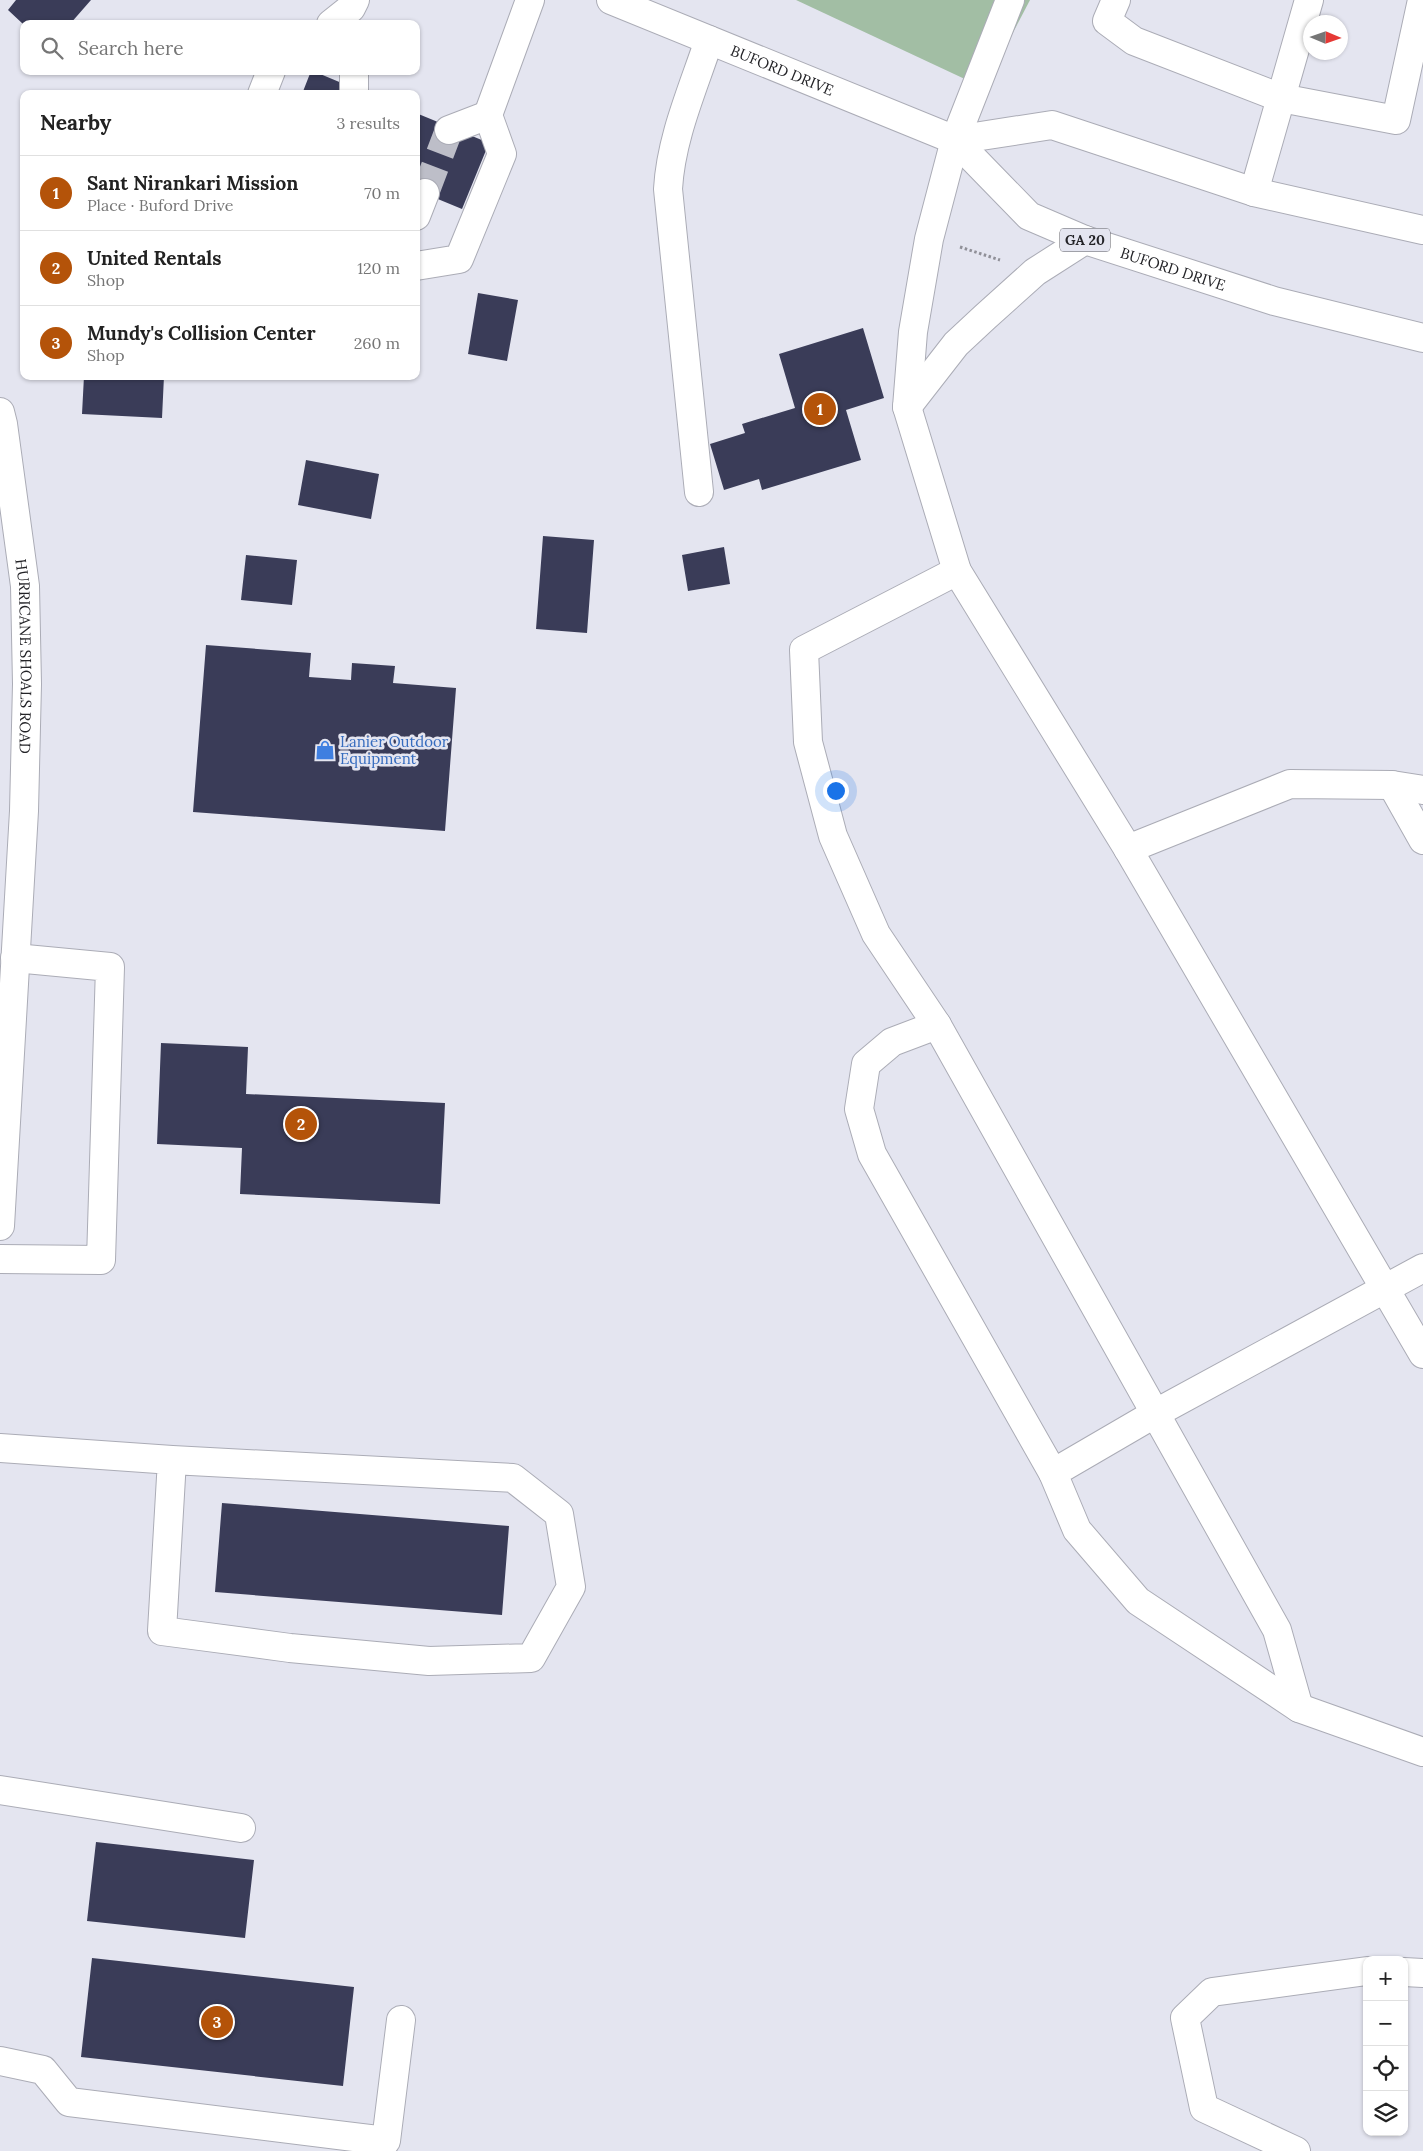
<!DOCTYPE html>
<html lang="en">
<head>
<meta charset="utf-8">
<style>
	body { margin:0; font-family:Lora,serif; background:#f2f2f2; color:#222 }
	.controls { position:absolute; right:15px; bottom:15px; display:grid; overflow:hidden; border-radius:10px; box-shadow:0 1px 4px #0004 }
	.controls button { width:45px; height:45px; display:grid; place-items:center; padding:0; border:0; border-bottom:1px solid #e0e0e0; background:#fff; color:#222; font:25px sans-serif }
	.compass { position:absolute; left:1303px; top:15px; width:45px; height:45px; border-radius:50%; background:#fff; box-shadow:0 1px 4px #0004; rotate:92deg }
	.you { position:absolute; left:835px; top:790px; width:18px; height:18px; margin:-12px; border:4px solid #fff; border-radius:50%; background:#1a73e8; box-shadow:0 0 0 8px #1a73e833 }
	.badge { display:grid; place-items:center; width:32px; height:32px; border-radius:50%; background:#b45309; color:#fff; font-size:16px; font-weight:700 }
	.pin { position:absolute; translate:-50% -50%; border:2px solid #fff; box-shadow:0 1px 5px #0006 }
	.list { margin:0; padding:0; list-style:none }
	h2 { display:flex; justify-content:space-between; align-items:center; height:65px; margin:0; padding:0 20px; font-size:21px }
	h2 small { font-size:16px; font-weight:400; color:#767676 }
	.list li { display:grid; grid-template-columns:32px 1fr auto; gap:15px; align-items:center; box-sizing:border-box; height:75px; padding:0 20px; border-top:1px solid #e0e0e0 }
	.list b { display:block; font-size:19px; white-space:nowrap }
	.list p { margin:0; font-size:16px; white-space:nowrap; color:#767676 }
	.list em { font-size:16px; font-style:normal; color:#767676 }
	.icon { flex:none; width:28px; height:28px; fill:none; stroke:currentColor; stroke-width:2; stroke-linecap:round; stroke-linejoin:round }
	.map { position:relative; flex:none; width:1423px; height:2151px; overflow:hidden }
	.search { position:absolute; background:#fff; box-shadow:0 1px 4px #0004; left:20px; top:20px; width:400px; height:55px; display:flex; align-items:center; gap:12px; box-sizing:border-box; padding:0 18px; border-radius:10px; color:#767676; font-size:19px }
	.panel { position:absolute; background:#fff; box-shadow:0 1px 4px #0004; left:20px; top:90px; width:400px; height:290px; border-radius:10px }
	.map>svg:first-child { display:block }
</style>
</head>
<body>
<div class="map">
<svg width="1423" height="2151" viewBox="0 0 1423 2151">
	<rect width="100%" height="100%" fill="#e4e5f0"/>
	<path fill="#a2bea4" d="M 796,0 L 1030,0 L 984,88 Z"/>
	<path fill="#3a3c58" d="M 16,0 L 91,0 L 70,24 L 23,24 L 8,10 Z
		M 311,71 L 313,71 L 368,94 L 302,94 Z
		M 416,113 L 489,143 L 462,209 L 416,190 Z
		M 478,293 L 518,300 L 507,361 L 468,354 Z
		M 863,328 L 884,398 L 846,410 L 861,460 L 762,490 L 759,479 L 724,490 L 710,444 L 745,433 L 742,424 L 795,408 L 779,354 Z
		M 84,376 L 164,376 L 162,418 L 82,414 Z
		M 306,460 L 379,474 L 371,519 L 298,505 Z
		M 543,536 L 594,540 L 587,633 L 536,629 Z
		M 724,547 L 730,584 L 688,591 L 682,555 Z
		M 246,555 L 297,560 L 292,605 L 241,600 Z
		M 206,645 L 311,653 L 309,677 L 351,680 L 352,663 L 395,666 L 393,683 L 456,688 L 445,831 L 193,812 Z
		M 161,1043 L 248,1047 L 246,1094 L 445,1103 L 440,1204 L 240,1194 L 242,1148 L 157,1144 Z
		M 222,1503 L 509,1526 L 502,1615 L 215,1592 Z
		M 96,1842 L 254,1860 L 245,1938 L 87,1921 Z
		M 92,1958 L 354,1987 L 343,2086 L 81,2057 Z"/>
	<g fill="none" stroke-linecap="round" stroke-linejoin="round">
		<path stroke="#bdbec8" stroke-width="28" stroke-dasharray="28 14" stroke-linecap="butt" d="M 425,193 L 449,130"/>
		<defs>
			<g id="minor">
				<path d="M 1010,0 L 955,140 L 929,239 L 913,332 L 907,407 L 957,571 L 1128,849 L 1423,1354"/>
				<path d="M 1116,0 L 1107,21 L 1134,41 L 1281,98 L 1396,120 L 1422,0"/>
				<path d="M 331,24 L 351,8 L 355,0"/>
				<path d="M 354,71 L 354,91"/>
				<path d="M 262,94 L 271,71"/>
				<path d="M 449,130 L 488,115"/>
				<path d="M 1254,192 L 1309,0"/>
				<path d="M 416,216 L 425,193"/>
				<path d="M 416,266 L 459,259 L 502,154 L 488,115 L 530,0"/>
				<path d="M 907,407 L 956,344 L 985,317 L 1035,272 L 1085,240"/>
				<path id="s1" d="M 0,412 L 3,424 L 25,586 L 27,684 L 24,811 L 0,1226"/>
				<path d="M 699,492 L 668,189 C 671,137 693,89 709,40"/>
				<path d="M 957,571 L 804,650 L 808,742 L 833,836 L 876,934 L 937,1025 L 1277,1630 L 1299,1708"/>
				<path d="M 1392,785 L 1423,840"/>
				<path d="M 1128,849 L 1290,784 L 1392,785 L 1423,790"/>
				<path d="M 937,1025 L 892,1042 L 866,1064 L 859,1109 L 872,1154 L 1053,1473"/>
				<path d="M 0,1259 L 101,1260 L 110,967 L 15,958"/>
				<path d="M 1423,1268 L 1156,1413 L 1053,1473 L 1077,1530 L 1138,1601 L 1299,1708 L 1423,1752"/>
				<path d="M 0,1448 L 172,1460 L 513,1478 L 559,1514 L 571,1587 L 531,1658 L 429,1661 L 290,1648 L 162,1631 L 172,1460"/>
				<path d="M 0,1790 L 241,1828"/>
				<path d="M 1404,1972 L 1423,1973"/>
				<path d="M 0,2061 L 43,2070 L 69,2102 L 386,2141 L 401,2020"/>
				<path d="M 1296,2151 L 1204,2108 L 1185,2018 L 1212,1992 L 1367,1971"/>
			</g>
			<g id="highway">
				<path id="s2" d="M 611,0 L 955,140 L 1029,216 L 1085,240 L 1274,301 L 1423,338"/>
				<path d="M 955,140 L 1052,125 L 1254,192 L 1423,230"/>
			</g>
		</defs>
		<use href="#minor" stroke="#abacb6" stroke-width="30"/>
		<use href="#highway" stroke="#abacb6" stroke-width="30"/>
		<path stroke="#909098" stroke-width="3" stroke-dasharray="2.5 2.5" stroke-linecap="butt" d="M 960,247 L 1000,260"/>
		<use href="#minor" stroke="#fff" stroke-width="28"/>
		<use href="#highway" stroke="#fff" stroke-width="28"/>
	</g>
	<defs>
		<symbol id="shop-bare" viewBox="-9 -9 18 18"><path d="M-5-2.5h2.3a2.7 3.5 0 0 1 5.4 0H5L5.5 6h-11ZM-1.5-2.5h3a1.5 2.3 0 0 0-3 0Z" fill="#3f7fe0" stroke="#e4e5f0" stroke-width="2.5" paint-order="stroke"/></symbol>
	</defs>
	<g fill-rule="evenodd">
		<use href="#shop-bare" x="311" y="736" width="28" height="28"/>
	</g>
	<g text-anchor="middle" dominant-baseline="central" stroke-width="5" stroke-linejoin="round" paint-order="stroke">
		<rect fill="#e4e5f0" stroke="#5d5d63" stroke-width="1" x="1060" y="228.5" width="50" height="23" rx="4"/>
		<g font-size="14" font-weight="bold" fill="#232327">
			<text x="1085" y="240">GA 20</text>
		</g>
		<g font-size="15" fill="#232327" stroke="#e4e5f0">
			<text stroke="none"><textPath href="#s2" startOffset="185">BUFORD DRIVE</textPath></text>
			<text stroke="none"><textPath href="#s2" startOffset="631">BUFORD DRIVE</textPath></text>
			<text stroke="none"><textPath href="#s1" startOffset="246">HURRICANE SHOALS ROAD</textPath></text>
		</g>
		<g font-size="15" fill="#366cbe" stroke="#e4e5f0" text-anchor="start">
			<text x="340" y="741">Lanier Outdoor<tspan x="340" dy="17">Equipment</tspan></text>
		</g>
	</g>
</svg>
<div class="controls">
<button>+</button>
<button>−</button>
<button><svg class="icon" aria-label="locate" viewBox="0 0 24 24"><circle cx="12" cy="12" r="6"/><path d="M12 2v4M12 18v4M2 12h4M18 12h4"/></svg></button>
<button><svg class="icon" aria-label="layers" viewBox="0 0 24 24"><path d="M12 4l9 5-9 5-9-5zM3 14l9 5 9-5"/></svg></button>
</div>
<svg class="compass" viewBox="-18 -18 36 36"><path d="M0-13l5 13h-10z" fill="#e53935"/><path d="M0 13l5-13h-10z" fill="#767676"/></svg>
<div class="you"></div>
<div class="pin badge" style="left:820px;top:409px">1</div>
<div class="pin badge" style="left:301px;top:1124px">2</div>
<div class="pin badge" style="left:217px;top:2022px">3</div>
<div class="search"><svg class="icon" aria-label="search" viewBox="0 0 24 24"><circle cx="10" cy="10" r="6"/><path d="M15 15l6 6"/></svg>Search here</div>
<section class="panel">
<h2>Nearby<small>3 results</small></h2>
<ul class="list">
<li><span class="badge">1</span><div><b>Sant Nirankari Mission</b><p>Place · Buford Drive</p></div><em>70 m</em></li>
<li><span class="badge">2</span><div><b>United Rentals</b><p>Shop</p></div><em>120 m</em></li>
<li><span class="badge">3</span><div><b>Mundy's Collision Center</b><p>Shop</p></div><em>260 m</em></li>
</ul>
</section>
</div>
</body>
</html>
